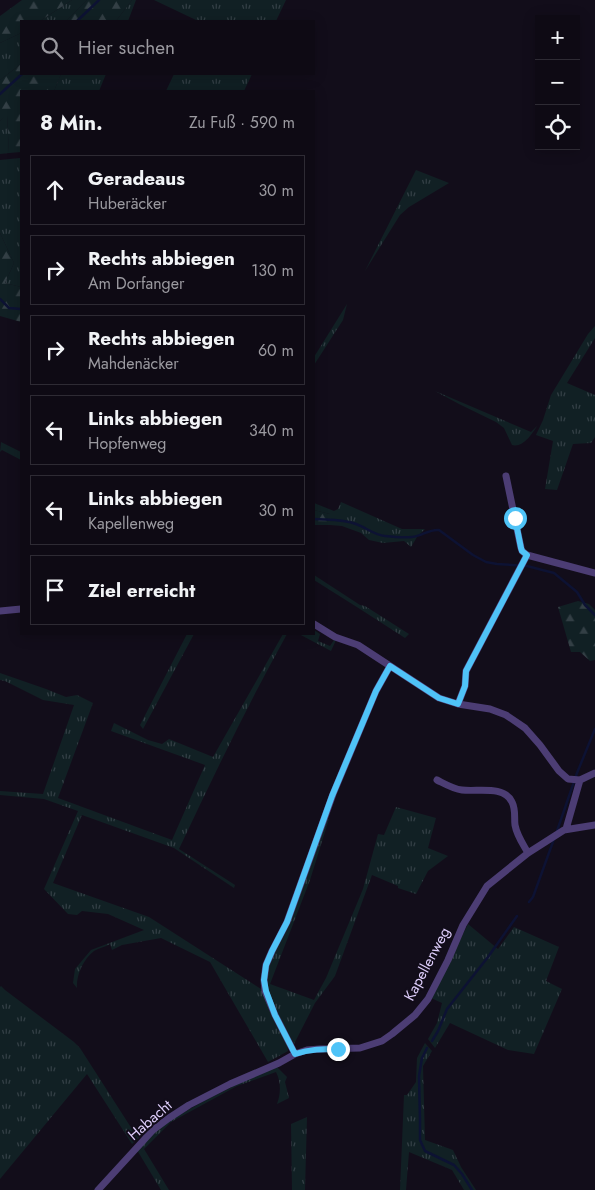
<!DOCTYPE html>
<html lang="de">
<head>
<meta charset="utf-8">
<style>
	body { margin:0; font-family:Jost,sans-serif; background:#17131d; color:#f1f3f6 }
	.controls { position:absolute; right:15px; top:15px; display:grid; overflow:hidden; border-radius:0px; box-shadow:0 2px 12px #0003 }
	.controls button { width:45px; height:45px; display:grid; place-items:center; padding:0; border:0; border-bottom:1px solid #2e2b34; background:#0e0a14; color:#f1f3f6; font:25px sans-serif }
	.stop { position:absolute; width:15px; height:15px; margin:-11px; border:4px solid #4fc3f7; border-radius:50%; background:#fff }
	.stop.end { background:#4fc3f7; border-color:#fff; box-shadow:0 1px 5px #0008 }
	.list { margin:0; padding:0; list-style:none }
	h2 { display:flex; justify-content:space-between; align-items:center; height:65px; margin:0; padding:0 20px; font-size:21px }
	h2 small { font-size:16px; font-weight:400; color:#9b9aa0 }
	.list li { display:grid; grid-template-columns:32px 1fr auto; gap:15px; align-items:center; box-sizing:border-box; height:70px; margin:0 10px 10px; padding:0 10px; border:1px solid #2e2b34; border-radius:0px }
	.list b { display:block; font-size:19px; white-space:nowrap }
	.list p { margin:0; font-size:16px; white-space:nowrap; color:#9b9aa0 }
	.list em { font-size:16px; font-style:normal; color:#9b9aa0 }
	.icon { flex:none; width:28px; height:28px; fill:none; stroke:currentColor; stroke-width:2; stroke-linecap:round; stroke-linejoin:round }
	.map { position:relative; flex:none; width:595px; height:1190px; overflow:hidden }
	.search { position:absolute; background:#0e0a14; box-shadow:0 2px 12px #0003; left:20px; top:20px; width:295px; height:55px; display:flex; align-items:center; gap:12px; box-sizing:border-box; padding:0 18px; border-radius:0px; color:#9b9aa0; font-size:19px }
	.panel { position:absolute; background:#0e0a14; box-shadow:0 2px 12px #0003; left:20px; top:90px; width:295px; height:545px; border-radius:0px }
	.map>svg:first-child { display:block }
</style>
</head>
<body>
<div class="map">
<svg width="595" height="1190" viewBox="0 0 595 1190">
	<defs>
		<pattern id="grass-tufts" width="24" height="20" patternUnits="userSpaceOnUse" patternTransform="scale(1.25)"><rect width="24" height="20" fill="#112024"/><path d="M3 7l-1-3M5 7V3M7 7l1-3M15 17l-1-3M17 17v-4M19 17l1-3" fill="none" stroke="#333f45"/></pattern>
		<pattern id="forest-firs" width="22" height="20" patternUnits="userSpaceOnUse" patternTransform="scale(1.25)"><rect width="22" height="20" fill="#112024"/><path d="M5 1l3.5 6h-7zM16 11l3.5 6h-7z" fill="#333f45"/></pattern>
	</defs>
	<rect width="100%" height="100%" fill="#120d1a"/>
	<path fill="url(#grass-tufts)" d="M 72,0 L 87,0 L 66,21 L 40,21 Z
		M 132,0 L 136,0 L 128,21 L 116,21 Z
		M 154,0 L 286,0 L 276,21 L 196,21 L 196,20 Z
		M 21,33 L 21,64 L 0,80 L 0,43 Z
		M 61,74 L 106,74 L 99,91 L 54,91 Z
		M 174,74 L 252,74 L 244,91 L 166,91 Z
		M 7,114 L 9,153 L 0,154 L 0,121 Z
		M 20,158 L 21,287 L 5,283 L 14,263 L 0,233 L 0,160 Z
		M 416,170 L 449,183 L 409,207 L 400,215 L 365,271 Z
		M 347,304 L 343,320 L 314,365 L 314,357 Z
		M 595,326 L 595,338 L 567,383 L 595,395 L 595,437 L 591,443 L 573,444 L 557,490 L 545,489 L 553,441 L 536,435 L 543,420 L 551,395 L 588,334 Z
		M 435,391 L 531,432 L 537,426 C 532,434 523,448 512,445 L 504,428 L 496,422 L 459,404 Z
		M 1,442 L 21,452 L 21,460 L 2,450 L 0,452 Z
		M 341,502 L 402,529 L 425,529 L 417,537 L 411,547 L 404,541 L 383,543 L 369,540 L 361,533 L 342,526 L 330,525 L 330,514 L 314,510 L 314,503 L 334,511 L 338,509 Z
		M 314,575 L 360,605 L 365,606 L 409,634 L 405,638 L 360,609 L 314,580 Z
		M 314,630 L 320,634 L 318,641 L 330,646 L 334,640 L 336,640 L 331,651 L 299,634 L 314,634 Z
		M 187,634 L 194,634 L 143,729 L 140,725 Z
		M 283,634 L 287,634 C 248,704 213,777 179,849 L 235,885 L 234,888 L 174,848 L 82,815 L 53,883 L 149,917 L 261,989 L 287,1043 L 288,1051 L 268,1062 L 210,962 L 161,938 L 122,945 L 112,950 L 110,944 C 105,947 99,948 94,951 C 83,959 76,976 77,988 L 73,983 L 75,969 L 91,950 L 144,930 L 108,914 L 82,911 L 77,915 L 68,914 L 44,889 L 78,811 L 44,799 L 0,795 L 0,791 L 43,794 L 74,705 L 43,700 L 5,681 L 0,680 L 0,673 L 46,689 L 66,697 L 77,695 L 93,703 L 58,798 L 172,840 L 205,765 L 111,731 L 114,723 L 148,740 L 162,744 L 169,739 L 213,757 Z
		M 396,807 L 436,818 L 428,848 L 448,856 L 428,871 L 416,894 L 398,888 L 398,886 L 372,875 L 335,976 L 315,1003 L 294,1044 C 283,1026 266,1000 266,978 C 266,974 267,970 268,966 L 326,818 L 329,819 L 310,880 L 270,984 L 314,1000 L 326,978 L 363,889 L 378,834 L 384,835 Z
		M 468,924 L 498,949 L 514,927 L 559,947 L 546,981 L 562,989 L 534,1054 L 508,1050 L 450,1023 L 435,1048 L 428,1039 L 437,1023 L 442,1003 L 431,998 Z
		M 1,986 L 5,990 L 74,1042 L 80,1048 L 130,1126 L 140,1137 L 132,1144 L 87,1074 L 0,1179 L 0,987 Z
		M 425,1043 L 432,1051 L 423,1066 L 425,1140 L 453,1150 L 461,1167 L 476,1190 L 464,1190 L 452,1170 L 409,1152 L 406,1190 L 400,1190 L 404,1095 L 407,1095 L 416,1082 L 417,1058 Z
		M 277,1067 L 287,1077 L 285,1082 L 289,1098 L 277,1104 C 281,1094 281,1081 276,1072 L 237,1086 L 171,1122 L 144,1149 L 169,1190 L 161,1190 L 137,1150 L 155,1132 L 174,1118 L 204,1101 L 266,1070 Z
		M 307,1117 L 305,1190 L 292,1190 L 291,1124 Z"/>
	<path fill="url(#forest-firs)" d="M 22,0 L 72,0 L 40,21 L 21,21 L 21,33 L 0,43 L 0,16 Z
		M 87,0 L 132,0 L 116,21 L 66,21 Z
		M 21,64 L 21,74 L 61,74 L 54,91 L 21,91 L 21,152 L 9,153 L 7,115 L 0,121 L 0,80 Z
		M 0,233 L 14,263 L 5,283 L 21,287 L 21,322 L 0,316 Z
		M 314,510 L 330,514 L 330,525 L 314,525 Z
		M 578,601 L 589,604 L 595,610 L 595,660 L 590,661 L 580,652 L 571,652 L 558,607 Z"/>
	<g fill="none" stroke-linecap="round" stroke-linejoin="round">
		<path stroke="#0d1233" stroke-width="2.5" d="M 77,21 L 99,0
			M 0,94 L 22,74
			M 0,299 L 9,308 L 21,309
			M 314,519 C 328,520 343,519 356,524 C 367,528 374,535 385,536 C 394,537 404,538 412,537 C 422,536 429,529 439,530 L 473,555 L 486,562 L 497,564 L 527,566 L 554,573 L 577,592 L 585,605 L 595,615
			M 557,831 L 577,773 L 595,729
			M 529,902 L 533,897 L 554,839
			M 432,1041 L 438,1031 L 447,1009 L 488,957 L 517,916
			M 427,1048 L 422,1058 L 419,1076 L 420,1120 L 420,1140 L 425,1151 L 454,1165 L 462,1174 L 472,1190"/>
		<path stroke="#4c3d74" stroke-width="7" d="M 506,476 L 521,548 L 522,551 L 527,555
			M 527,555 L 595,573
			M 0,611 L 21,609
			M 314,624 L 335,637 L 358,645 L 439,698 L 458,704 L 490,709 L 506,715 L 525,728 L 540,745 L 559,771 L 568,779 L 580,780 L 595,773
			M 458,704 L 465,686 L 466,671 L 527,555
			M 437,780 C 445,784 453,789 462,790 C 478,792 504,785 512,802 C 516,810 514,817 515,825 C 517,836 523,844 528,853
			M 566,829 L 580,780
			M 295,1054 L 275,1015 L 265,991 L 264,980 L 266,965 L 272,951 L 287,922 L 333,794 L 376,691 L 390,666
			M 98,1190 L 153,1130 L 169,1118 L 189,1105 L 230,1084 L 279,1063 L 295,1054 L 307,1050 L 320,1049 L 360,1048 L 382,1041 L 392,1034 L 415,1015 L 428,999 L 448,960 L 463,925 L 487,886 L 528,853 L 564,830 L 595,825"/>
	</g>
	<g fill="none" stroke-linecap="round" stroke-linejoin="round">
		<path stroke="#4fc3f7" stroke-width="6" d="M 338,1049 C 323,1049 310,1049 295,1054 L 275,1015 L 266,991 L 264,980 L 266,965 L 272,951 L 287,922 L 332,796 L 376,691 L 390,666 L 439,698 L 458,704 L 465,686 L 466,671 L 527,555 L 522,551 L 521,548 L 515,518"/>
	</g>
	<g text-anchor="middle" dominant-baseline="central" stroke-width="4" stroke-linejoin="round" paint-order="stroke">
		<g font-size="15" fill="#dcccf9" stroke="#120d1a">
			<text transform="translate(427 964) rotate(-62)">Kapellenweg</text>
			<text transform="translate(150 1120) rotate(-41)">Habacht</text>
		</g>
	</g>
</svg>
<div class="controls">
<button>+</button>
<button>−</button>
<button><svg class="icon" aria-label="locate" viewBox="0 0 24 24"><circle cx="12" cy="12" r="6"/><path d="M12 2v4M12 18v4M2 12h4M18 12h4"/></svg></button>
</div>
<div class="stop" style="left:515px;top:518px"></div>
<div class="stop end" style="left:338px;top:1049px"></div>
<div class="search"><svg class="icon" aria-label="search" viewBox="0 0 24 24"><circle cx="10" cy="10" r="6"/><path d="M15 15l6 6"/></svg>Hier suchen</div>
<section class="panel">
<h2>8 Min.<small>Zu Fuß · 590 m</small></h2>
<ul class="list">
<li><svg class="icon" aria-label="ahead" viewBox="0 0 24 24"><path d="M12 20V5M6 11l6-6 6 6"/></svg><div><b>Geradeaus</b><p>Huberäcker</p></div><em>30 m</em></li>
<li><svg class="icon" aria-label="right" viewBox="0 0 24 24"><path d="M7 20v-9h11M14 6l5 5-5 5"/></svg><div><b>Rechts abbiegen</b><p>Am Dorfanger</p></div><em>130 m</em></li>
<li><svg class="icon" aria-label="right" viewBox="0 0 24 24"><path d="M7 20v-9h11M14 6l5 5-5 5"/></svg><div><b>Rechts abbiegen</b><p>Mahdenäcker</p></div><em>60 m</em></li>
<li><svg class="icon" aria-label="left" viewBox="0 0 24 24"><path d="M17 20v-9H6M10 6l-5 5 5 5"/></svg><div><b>Links abbiegen</b><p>Hopfenweg</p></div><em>340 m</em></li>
<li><svg class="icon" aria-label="left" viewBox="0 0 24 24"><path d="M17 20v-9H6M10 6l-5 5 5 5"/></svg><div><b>Links abbiegen</b><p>Kapellenweg</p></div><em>30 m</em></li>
<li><svg class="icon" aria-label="arrive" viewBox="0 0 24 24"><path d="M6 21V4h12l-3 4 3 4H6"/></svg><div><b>Ziel erreicht</b></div></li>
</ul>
</section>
</div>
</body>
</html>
